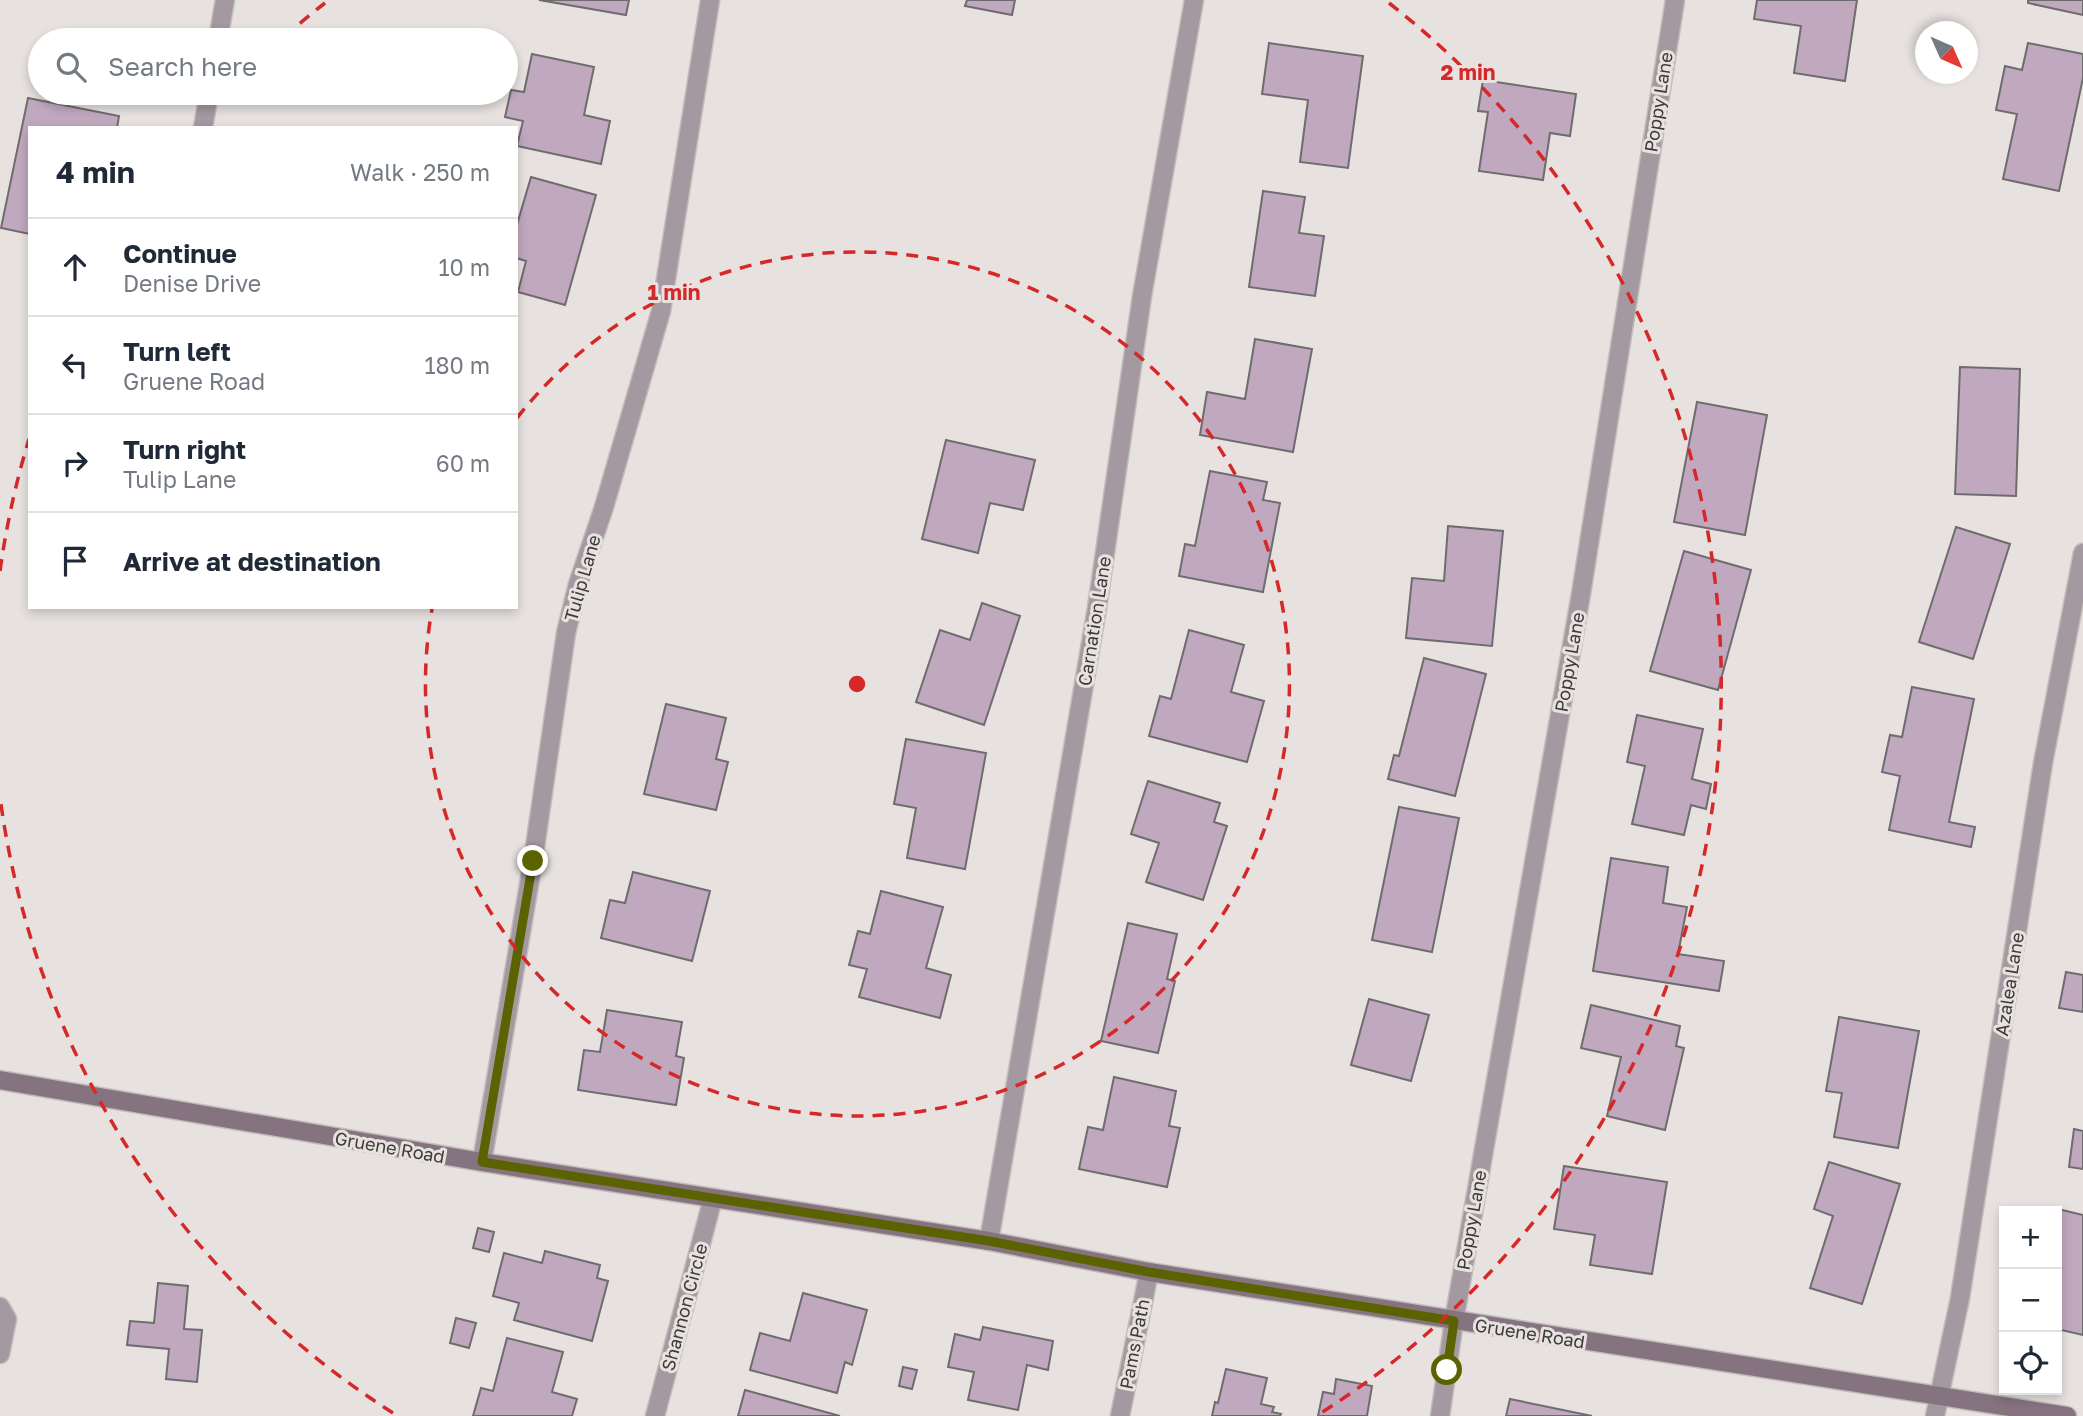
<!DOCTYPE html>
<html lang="en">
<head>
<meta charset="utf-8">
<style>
	body { margin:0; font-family:"Golos Text",sans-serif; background:#f2f2f3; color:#1f2937 }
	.controls { position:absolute; right:21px; bottom:21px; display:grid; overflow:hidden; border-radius:0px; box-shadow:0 4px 10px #0003 }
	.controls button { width:63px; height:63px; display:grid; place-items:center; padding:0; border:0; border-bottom:2px solid #e0e1e3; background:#fff; color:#1f2937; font:35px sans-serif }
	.compass { position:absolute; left:1915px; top:21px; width:63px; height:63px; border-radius:50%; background:#fff; box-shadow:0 4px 10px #0003; rotate:135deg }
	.stop { position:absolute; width:21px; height:21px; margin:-16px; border:5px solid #5b6300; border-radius:50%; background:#fff }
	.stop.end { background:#5b6300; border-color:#fff; box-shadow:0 2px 7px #0008 }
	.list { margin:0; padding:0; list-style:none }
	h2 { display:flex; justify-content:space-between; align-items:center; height:91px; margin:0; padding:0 28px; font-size:30px }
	h2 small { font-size:23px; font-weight:400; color:#747a83 }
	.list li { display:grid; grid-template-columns:46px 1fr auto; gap:21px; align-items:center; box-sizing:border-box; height:98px; padding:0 28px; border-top:2px solid #e0e1e3 }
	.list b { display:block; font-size:26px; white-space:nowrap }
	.list p { margin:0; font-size:23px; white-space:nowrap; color:#747a83 }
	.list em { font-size:23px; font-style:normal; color:#747a83 }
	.icon { flex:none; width:38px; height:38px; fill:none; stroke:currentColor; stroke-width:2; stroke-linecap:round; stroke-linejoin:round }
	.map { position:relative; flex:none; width:2083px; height:1416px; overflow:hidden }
	.search { position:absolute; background:#fff; box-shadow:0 4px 10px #0003; left:28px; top:28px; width:490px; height:77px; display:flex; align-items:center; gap:18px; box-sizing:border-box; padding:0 24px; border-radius:38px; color:#747a83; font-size:26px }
	.panel { position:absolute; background:#fff; box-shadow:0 4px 10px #0003; left:28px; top:126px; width:490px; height:483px; border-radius:0px }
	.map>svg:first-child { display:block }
</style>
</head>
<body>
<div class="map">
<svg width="2083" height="1416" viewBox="0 0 2083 1416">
	<rect width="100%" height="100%" fill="#e7e2df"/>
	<path fill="#c0a8be" stroke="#6f6c6f" stroke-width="2" d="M 539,0 L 629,0 L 626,15 Z
		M 967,0 L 1015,0 L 1012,15 L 965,6 Z
		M 1757,0 L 1857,0 L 1845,81 L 1794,73 L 1801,26 L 1754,19 Z
		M 2028,0 L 2083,0 L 2083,15 L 2028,3 Z
		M 1269,43 L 1363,56 L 1348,168 L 1300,162 L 1308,100 L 1262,94 Z
		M 2028,43 L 2083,54 L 2083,78 L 2059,191 L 2003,179 L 2017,114 L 1996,110 L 2005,66 L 2022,70 Z
		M 532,54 L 594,67 L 584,115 L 610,121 L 601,164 L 517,146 L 523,121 L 505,117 L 511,90 L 524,92 Z
		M 1483,80 L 1576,94 L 1570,136 L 1550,133 L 1543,180 L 1479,171 L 1488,112 L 1478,111 Z
		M 28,98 L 119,116 L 117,128 L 30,128 L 30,234 L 1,228 Z
		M 531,177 L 596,195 L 565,305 L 518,292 L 526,261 L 516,258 L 516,228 Z
		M 1263,191 L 1305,197 L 1299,233 L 1324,236 L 1315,296 L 1249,287 Z
		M 1255,339 L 1312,349 L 1293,452 L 1200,435 L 1207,392 L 1245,399 Z
		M 1960,367 L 2020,369 L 2016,496 L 1955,494 Z
		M 1697,402 L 1767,415 L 1745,535 L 1674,522 Z
		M 946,440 L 1035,460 L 1023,510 L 990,503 L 978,553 L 922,539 Z
		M 1210,471 L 1267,482 L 1263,500 L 1280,503 L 1263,592 L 1179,576 L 1185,544 L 1195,546 Z
		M 1448,526 L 1503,531 L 1492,646 L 1406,638 L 1412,578 L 1444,581 Z
		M 1956,527 L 2010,544 L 1973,659 L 1919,642 Z
		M 1684,551 L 1751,570 L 1718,690 L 1650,671 Z
		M 982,603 L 1020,616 L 984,725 L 916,702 L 940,630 L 970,640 Z
		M 1189,630 L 1244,645 L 1231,692 L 1264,701 L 1247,762 L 1149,736 L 1160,696 L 1171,699 Z
		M 1424,658 L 1486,674 L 1455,796 L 1388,779 L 1394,755 L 1399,756 Z
		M 1912,687 L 1974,699 L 1949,822 L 1975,827 L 1971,847 L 1889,830 L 1900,776 L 1882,772 L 1890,735 L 1902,737 Z
		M 666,704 L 726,718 L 716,759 L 728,762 L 716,810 L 644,794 Z
		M 1637,715 L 1703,729 L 1692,779 L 1711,784 L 1706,809 L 1691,805 L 1684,835 L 1632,824 L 1645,766 L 1627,762 Z
		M 906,739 L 986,753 L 965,869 L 907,858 L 916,808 L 894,804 Z
		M 1148,781 L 1220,803 L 1214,822 L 1227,826 L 1203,900 L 1146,882 L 1159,843 L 1131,834 Z
		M 1399,807 L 1459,818 L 1432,952 L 1372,940 Z
		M 1611,858 L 1668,867 L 1663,903 L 1687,907 L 1678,954 L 1724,961 L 1719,991 L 1593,971 Z
		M 633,872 L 710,891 L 692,961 L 601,938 L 610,900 L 625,903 Z
		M 881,891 L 943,907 L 926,968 L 951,975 L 940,1018 L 859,997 L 867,969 L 849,965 L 858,931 L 870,934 Z
		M 1128,923 L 1177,934 L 1167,979 L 1175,981 L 1158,1053 L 1101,1041 Z
		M 2066,972 L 2083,975 L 2083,1012 L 2059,1008 Z
		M 1369,999 L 1429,1015 L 1411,1081 L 1351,1065 Z
		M 1591,1005 L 1680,1026 L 1676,1046 L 1684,1048 L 1665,1130 L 1607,1116 L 1621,1057 L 1581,1048 Z
		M 607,1010 L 682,1022 L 676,1056 L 684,1058 L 676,1105 L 578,1090 L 584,1050 L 600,1052 Z
		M 1839,1017 L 1919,1031 L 1898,1148 L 1834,1137 L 1842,1093 L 1826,1091 Z
		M 1114,1077 L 1176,1091 L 1169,1126 L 1180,1128 L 1167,1187 L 1079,1169 L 1088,1127 L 1103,1130 Z
		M 2074,1129 L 2083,1131 L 2083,1169 L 2069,1167 Z
		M 1829,1162 L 1900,1184 L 1862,1304 L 1810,1288 L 1833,1216 L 1814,1209 Z
		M 1564,1166 L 1667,1182 L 1652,1274 L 1590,1265 L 1595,1235 L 1554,1229 Z
		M 2058,1209 L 2083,1215 L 2083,1335 L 2057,1329 Z
		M 478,1228 L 494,1232 L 489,1252 L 473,1248 Z
		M 545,1251 L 600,1265 L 597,1278 L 608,1281 L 592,1341 L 514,1320 L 519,1303 L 493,1296 L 504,1253 L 542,1263 Z
		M 158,1283 L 188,1286 L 184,1329 L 202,1330 L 197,1382 L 166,1379 L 169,1349 L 127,1345 L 130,1321 L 154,1323 Z
		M 803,1293 L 867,1310 L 852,1365 L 845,1362 L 837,1393 L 750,1370 L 760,1333 L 790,1341 Z
		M 456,1318 L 476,1323 L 469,1348 L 450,1343 Z
		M 983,1327 L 1053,1341 L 1048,1370 L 1027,1365 L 1018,1410 L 968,1400 L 974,1372 L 948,1367 L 955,1334 L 980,1340 Z
		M 507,1338 L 563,1352 L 552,1392 L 577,1399 L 572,1416 L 473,1416 L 481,1388 L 493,1391 Z
		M 903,1367 L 917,1370 L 912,1389 L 899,1386 Z
		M 1226,1369 L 1267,1378 L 1261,1404 L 1274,1407 L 1272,1412 L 1281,1414 L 1280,1416 L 1212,1416 L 1215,1402 L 1218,1403 Z
		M 1336,1379 L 1372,1386 L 1367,1416 L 1318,1416 L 1323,1392 L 1334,1394 Z
		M 745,1390 L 840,1416 L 738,1416 Z
		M 1510,1399 L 1592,1416 L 1506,1416 Z"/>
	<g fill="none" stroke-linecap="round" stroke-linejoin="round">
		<defs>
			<path id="lane" d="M 0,1307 L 7,1319 L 0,1354"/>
			<path id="street" d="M 218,40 L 225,0
				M 203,128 L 209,93
				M 482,1162 L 533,861 L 566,633 L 578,584 L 604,507 L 661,311 L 710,0
				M 989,1241 L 1097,608 L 1142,296 L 1194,0
				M 655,1416 L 713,1198
				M 1120,1416 L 1149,1272
				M 1440,1416 L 1454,1321 L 1581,594 L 1675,0
				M 1935,1416 L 1960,1298 L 2043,763 L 2083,553"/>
			<path id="secondary" d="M 0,1080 L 482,1162 L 989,1241 L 1149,1272 L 2067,1416"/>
		</defs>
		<use href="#lane" stroke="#c1bdba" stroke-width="21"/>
		<use href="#street" stroke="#c1bdba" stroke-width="21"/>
		<use href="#secondary" stroke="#c1bdba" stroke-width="21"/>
		<use href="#lane" stroke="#a498a1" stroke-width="18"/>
		<use href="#street" stroke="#a498a1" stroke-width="18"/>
		<use href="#secondary" stroke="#857480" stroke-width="18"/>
	</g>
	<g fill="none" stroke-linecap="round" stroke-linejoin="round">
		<path stroke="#5b6300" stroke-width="9" d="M 533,861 L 482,1162 L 989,1241 L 1149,1272 L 1454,1321 L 1447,1370"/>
	</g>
	<g fill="none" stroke="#d62828" stroke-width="3.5" stroke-dasharray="12 9">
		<path d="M517 418A432 432 0 1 1 432 609"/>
		<path d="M393 1413A864 864 0 0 1 0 797M0 571A864 864 0 0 1 29 439M284 37A864 864 0 0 1 325 3M1389 3A864 864 0 0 1 1321 1413"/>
	</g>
	<g text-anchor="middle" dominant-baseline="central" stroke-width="6" stroke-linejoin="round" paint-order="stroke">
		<g font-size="18" fill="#3c3b39" stroke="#e7e2df">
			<text transform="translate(1658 102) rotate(-81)">Poppy Lane</text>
			<text transform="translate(582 578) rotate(-74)">Tulip Lane</text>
			<text transform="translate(1094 621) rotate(-81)">Carnation Lane</text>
			<text transform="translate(1569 662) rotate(-80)">Poppy Lane</text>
			<text transform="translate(2009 984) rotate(-81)">Azalea Lane</text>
			<text transform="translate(390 1147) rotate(10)">Gruene Road</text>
			<text transform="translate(1471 1220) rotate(-80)">Poppy Lane</text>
			<text transform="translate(684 1307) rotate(-75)">Shannon Circle</text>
			<text transform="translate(1530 1333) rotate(9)">Gruene Road</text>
			<text transform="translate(1134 1344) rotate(-79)">Pams Path</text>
		</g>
	</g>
	<circle cx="857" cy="684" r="10" fill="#d62828" stroke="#e7e2df" stroke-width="3.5"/>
	<g font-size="21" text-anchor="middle" font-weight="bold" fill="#d62828" stroke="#e7e2df" stroke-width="6" stroke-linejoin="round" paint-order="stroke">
		<text x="1468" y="80">2 min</text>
		<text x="674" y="300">1 min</text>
	</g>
</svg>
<div class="controls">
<button>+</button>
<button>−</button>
<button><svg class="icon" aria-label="locate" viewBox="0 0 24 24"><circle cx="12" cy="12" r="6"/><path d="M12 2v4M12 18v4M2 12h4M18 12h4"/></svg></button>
</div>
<svg class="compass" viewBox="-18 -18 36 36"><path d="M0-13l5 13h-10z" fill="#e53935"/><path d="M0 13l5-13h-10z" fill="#747a83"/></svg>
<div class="stop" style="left:1447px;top:1370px"></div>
<div class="stop end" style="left:533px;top:861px"></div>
<div class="search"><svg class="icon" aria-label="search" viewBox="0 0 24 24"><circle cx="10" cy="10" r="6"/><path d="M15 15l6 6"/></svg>Search here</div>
<section class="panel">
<h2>4 min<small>Walk · 250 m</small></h2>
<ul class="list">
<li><svg class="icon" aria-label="ahead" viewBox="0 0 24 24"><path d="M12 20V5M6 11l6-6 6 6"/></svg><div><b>Continue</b><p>Denise Drive</p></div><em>10 m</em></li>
<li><svg class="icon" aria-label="left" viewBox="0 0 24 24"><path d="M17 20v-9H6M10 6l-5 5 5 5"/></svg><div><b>Turn left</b><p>Gruene Road</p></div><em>180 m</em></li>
<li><svg class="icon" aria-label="right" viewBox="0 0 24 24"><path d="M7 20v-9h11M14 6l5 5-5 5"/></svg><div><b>Turn right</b><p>Tulip Lane</p></div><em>60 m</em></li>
<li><svg class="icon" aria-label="arrive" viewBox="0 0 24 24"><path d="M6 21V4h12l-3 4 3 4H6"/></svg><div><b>Arrive at destination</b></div></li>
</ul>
</section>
</div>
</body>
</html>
